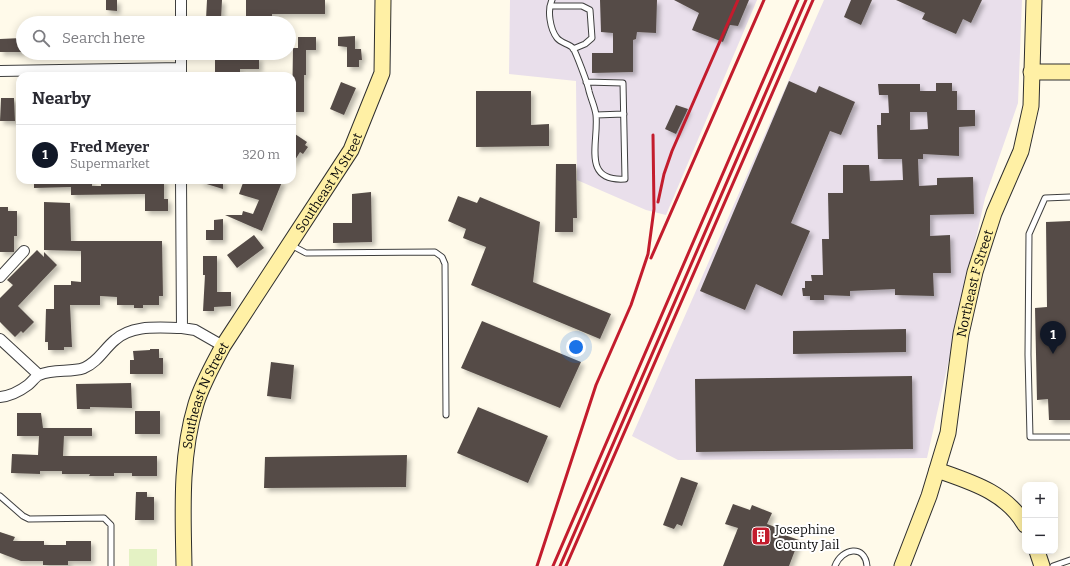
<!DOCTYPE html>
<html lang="en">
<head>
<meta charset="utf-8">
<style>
	body { margin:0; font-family:Bitter,serif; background:#f7f7f7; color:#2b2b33 }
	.controls { position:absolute; right:12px; bottom:12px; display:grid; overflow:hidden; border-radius:8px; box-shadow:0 2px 10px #0003 }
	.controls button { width:36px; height:36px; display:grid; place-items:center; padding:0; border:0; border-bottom:1px solid #e1e1e2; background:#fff; color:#2b2b33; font:20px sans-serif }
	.you { position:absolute; left:576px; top:347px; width:14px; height:14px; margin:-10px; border:3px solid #fff; border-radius:50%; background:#1a73e8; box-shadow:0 0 0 6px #1a73e833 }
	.badge { display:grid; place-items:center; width:26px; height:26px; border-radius:50%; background:#111827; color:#fff; font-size:13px; font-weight:700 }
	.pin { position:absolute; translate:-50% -33px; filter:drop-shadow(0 1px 2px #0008) }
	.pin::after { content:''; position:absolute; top:21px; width:14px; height:12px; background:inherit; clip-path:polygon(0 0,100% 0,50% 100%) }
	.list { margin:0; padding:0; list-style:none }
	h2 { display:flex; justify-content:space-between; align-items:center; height:52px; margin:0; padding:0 16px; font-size:17px }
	h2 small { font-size:13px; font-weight:400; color:#7c7c81 }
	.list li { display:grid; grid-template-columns:26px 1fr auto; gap:12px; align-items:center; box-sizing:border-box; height:60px; padding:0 16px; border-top:1px solid #e1e1e2 }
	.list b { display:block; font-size:15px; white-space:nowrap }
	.list p { margin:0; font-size:13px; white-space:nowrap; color:#7c7c81 }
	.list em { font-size:13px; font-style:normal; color:#7c7c81 }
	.icon { flex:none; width:22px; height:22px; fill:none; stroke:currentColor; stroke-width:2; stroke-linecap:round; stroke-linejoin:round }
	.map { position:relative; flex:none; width:1070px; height:566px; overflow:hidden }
	.search { position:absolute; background:#fff; box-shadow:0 2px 10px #0003; left:16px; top:16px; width:280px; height:44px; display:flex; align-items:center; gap:10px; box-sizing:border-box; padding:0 14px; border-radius:22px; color:#7c7c81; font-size:15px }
	.panel { position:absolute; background:#fff; box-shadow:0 2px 10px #0003; left:16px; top:72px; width:280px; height:112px; border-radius:12px }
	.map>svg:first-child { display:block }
</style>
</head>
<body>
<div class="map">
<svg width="1070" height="566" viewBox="0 0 1070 566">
	<defs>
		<filter id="shadow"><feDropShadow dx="3.5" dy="3.5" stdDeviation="2" flood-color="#0004"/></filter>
	</defs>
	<rect width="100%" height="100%" fill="#fffaea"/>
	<path fill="#e9dfeb" d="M 510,0 L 757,0 L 666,215 L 646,210 L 577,180 L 576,81 L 509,74 Z
		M 824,0 L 1022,0 L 1018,103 L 985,198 L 927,458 L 678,460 L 632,436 Z"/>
	<path fill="#e4f2c4" d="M 129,549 L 157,549 L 157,566 L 129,566 Z"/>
	<path fill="#554c47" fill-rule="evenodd" filter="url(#shadow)" d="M 106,0 L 117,0 L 117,11 L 106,10 Z
		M 207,0 L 222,0 L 221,19 L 206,19 Z
		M 246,0 L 325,0 L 325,14 L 272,14 L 272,23 L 262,23 L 262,17 L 246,16 Z
		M 600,0 L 657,0 L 656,33 L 637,32 L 636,39 L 633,40 L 633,72 L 592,73 L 592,53 L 613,53 L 613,33 L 601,32 Z
		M 674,0 L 749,0 L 738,26 L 730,25 L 723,42 L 692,30 L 699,13 Z
		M 851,0 L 872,0 L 861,25 L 844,17 Z
		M 896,0 L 982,0 L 971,23 L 963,19 L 956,34 L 922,19 L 925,13 Z
		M 355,36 L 355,49 L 361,49 L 362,60 L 359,60 L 359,67 L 347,67 L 347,47 L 338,46 L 338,37 Z
		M 298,37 L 316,37 L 316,50 L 306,50 L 306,75 L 304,75 L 304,112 L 292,112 L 293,48 L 298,48 Z
		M 22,38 L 22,52 L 0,52 L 0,39 Z
		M 259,57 L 259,69 L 240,69 L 240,76 L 215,76 L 215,58 Z
		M 789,81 L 816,93 L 819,86 L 855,102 L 841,135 L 830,131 L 791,223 L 810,231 L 782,296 L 756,284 L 745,310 L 700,291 Z
		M 341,82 L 356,88 L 344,115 L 330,109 Z
		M 936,83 L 952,83 L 952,91 L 957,91 L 957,110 L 975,110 L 975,126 L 959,127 L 959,156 L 923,154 L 923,159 L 918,159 L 919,186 L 937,185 L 937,178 L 973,177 L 974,214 L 930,215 L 930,236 L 950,235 L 951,273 L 933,273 L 934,296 L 895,295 L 895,289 L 850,291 L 850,296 L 824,295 L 824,300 L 810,300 L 810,296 L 803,296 L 802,288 L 805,288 L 805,281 L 812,281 L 811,275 L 823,275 L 822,239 L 829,239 L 828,193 L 843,193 L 843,165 L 869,165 L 870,181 L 903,180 L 902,159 L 878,159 L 877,125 L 881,125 L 881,113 L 889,113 L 888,95 L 879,95 L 878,84 L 920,84 L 920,91 L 936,91 ZM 910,112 L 927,112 L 928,129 L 910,130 Z
		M 476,91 L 531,91 L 531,125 L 549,124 L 549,146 L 476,147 Z
		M 1,98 L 14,98 L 15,121 L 0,121 Z
		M 676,105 L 688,109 L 676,134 L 665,129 Z
		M 292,132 L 307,142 L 305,145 L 308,147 L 303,154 L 300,152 L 292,165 Z
		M 556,164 L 576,164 L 577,218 L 573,218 L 573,232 L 555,232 Z
		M 34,180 L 92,180 L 92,186 L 101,186 L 101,180 L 164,180 L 164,199 L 168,199 L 168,211 L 145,211 L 145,194 L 71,195 L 71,187 L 34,188 Z
		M 201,180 L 223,180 L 223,189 L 200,182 Z
		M 244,180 L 276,180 L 282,182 L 262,231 L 225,215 L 242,215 L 243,211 L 253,214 L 259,200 L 239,194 Z
		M 371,192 L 372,242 L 333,243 L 333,223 L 352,223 L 352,194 Z
		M 458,196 L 477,203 L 480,197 L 540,222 L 533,282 L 611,314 L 600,339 L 471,285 L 486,247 L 463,238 L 466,229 L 448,221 Z
		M 44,202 L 70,203 L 71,241 L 162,241 L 163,296 L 159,296 L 159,305 L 143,305 L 143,308 L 134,308 L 134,305 L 117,305 L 117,297 L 100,296 L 100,305 L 70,305 L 72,347 L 64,347 L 64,350 L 48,350 L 48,342 L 45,342 L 46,309 L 54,309 L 54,285 L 71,285 L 71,281 L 81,282 L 81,251 L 44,250 Z
		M 0,207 L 8,207 L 8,211 L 17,211 L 17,236 L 14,236 L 14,252 L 0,252 Z
		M 223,219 L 223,240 L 206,240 L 206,230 L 214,230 L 214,220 Z
		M 1070,221 L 1070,420 L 1049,420 L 1048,399 L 1037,400 L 1035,308 L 1047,307 L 1046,222 Z
		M 254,235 L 264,248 L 237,268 L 227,255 Z
		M 37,250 L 44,257 L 44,252 L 57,265 L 18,306 L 34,322 L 23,333 L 21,331 L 15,337 L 0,322 L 0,298 L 13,285 L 7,280 Z
		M 203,256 L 217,256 L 217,292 L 231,292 L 231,306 L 214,307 L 214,311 L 203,311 L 205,275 L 203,275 Z
		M 482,321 L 581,362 L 560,408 L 461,368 Z
		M 906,329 L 906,352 L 793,354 L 793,331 Z
		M 150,349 L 159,349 L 159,358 L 163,358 L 163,374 L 130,374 L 130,360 L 134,360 L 133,351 L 150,350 Z
		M 271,362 L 294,365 L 291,399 L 267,396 Z
		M 912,376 L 913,449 L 696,452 L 695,379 Z
		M 131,383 L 132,408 L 90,407 L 90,409 L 77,409 L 76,384 Z
		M 478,407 L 548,436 L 528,483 L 457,453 Z
		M 135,411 L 160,411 L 160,434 L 135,434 Z
		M 17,413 L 41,413 L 43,428 L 92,428 L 92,436 L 64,436 L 63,456 L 157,456 L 157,476 L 132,476 L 132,473 L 114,473 L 114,476 L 89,476 L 90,474 L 62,474 L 62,471 L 40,471 L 40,474 L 11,473 L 12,454 L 38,455 L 39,436 L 17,436 Z
		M 407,455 L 406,487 L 264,488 L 265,457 Z
		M 681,477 L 698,483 L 682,526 L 677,524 L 674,529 L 663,525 Z
		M 136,492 L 147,492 L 147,497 L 154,497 L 154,520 L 135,520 Z
		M 733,504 L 750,510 L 752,505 L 772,513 L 767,524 L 778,528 L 776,532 L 799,540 L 789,566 L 723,566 L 738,528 L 725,524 Z
		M 0,532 L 15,537 L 13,541 L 44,541 L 44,545 L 66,545 L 66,541 L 91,541 L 91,561 L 68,561 L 68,565 L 43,565 L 43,561 L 21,561 L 0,553 Z"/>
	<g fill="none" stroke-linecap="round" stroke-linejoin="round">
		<defs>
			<path id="lane" d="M 552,0 C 547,10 550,29 557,38 C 561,43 569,44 573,48 C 576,53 588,84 589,91 C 591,99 595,107 596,115 C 599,142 581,182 625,179 L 623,83 L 586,82
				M 551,6 L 582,6 L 590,10 L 592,38 L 585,44 L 573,49
				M 596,115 L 624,114
				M 1070,197 L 1045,198 L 1029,234 L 1028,355 L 1030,437 L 1070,437
				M 291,245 L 306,253 L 435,252 L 442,257 L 445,264 L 446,415
				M 0,496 L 23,516 L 29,519 L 104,518 L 111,525 L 111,566
				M 835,566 C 842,548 865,544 867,566
				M 1053,566 L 1070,560"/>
			<path id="street" d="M 181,0 L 181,23
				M 181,53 L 181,76
				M 0,71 L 181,68
				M 181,180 L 182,328 L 195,330 L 223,346
				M 0,277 L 24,251
				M 0,339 L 39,375
				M 0,397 C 10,396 20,391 28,385 C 32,382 35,377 39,375 C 54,368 70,373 84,368 C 98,362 104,349 115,340 C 133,324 160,328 182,328"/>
			<g id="secondary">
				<path d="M 1031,72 L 1070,72"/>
				<path d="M 937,470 C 971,482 1006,492 1025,525"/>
				<path d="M 1037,551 L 1042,566"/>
				<path id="s1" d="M 184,566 C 183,512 180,457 196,404 C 202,384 213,365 223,346 L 351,150 L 382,73 L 383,0"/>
				<path id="s2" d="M 902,566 L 929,496 L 948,433 L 961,334 L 975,272 L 994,213 L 1021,151 L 1031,106 L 1034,0"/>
			</g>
		</defs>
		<use href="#lane" stroke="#3f3f3f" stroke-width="7"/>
		<use href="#street" stroke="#3f3f3f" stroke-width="12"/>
		<use href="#secondary" stroke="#2e2e2e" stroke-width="17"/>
		<use href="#lane" stroke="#fff" stroke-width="5"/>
		<use href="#street" stroke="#fff" stroke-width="10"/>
		<use href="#secondary" stroke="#fff0a5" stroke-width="15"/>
		<path stroke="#c31c2d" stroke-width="3" d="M 658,202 L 664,174 L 672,151 L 738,0
			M 651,258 L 764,0
			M 537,566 L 596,385 L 631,305 L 648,254 L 654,209 L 653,135
			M 553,566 L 798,0
			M 560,566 L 806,0
			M 566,566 L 813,0"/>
	</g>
	<defs>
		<symbol id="building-square" viewBox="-11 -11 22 22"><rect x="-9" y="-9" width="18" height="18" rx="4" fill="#c31c2d" stroke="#fff"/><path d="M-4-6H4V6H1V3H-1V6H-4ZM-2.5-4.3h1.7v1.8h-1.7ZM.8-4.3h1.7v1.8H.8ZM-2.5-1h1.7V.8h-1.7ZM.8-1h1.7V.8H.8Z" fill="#fff"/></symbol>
	</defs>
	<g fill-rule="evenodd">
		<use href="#building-square" x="750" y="525" width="22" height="22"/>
	</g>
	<g text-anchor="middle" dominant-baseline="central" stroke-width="4" stroke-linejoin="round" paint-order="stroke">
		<g font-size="13" fill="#0c0c0c" stroke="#fff">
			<text stroke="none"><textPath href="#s1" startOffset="422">Southeast M Street</textPath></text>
			<text stroke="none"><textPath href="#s2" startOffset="293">Northeast F Street</textPath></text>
			<text stroke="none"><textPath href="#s1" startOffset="174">Southeast N Street</textPath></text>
		</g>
		<g font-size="13" fill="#0c0c0c" stroke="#fff" text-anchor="start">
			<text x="775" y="529">Josephine<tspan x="775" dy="15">County Jail</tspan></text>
		</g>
	</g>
</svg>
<div class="controls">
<button>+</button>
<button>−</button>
</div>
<div class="you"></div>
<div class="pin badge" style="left:1053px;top:354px">1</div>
<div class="search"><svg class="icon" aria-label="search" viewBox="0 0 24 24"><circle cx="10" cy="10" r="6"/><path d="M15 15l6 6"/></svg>Search here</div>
<section class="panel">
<h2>Nearby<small></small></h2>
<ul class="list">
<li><span class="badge">1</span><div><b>Fred Meyer</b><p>Supermarket</p></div><em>320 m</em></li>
</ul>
</section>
</div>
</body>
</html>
